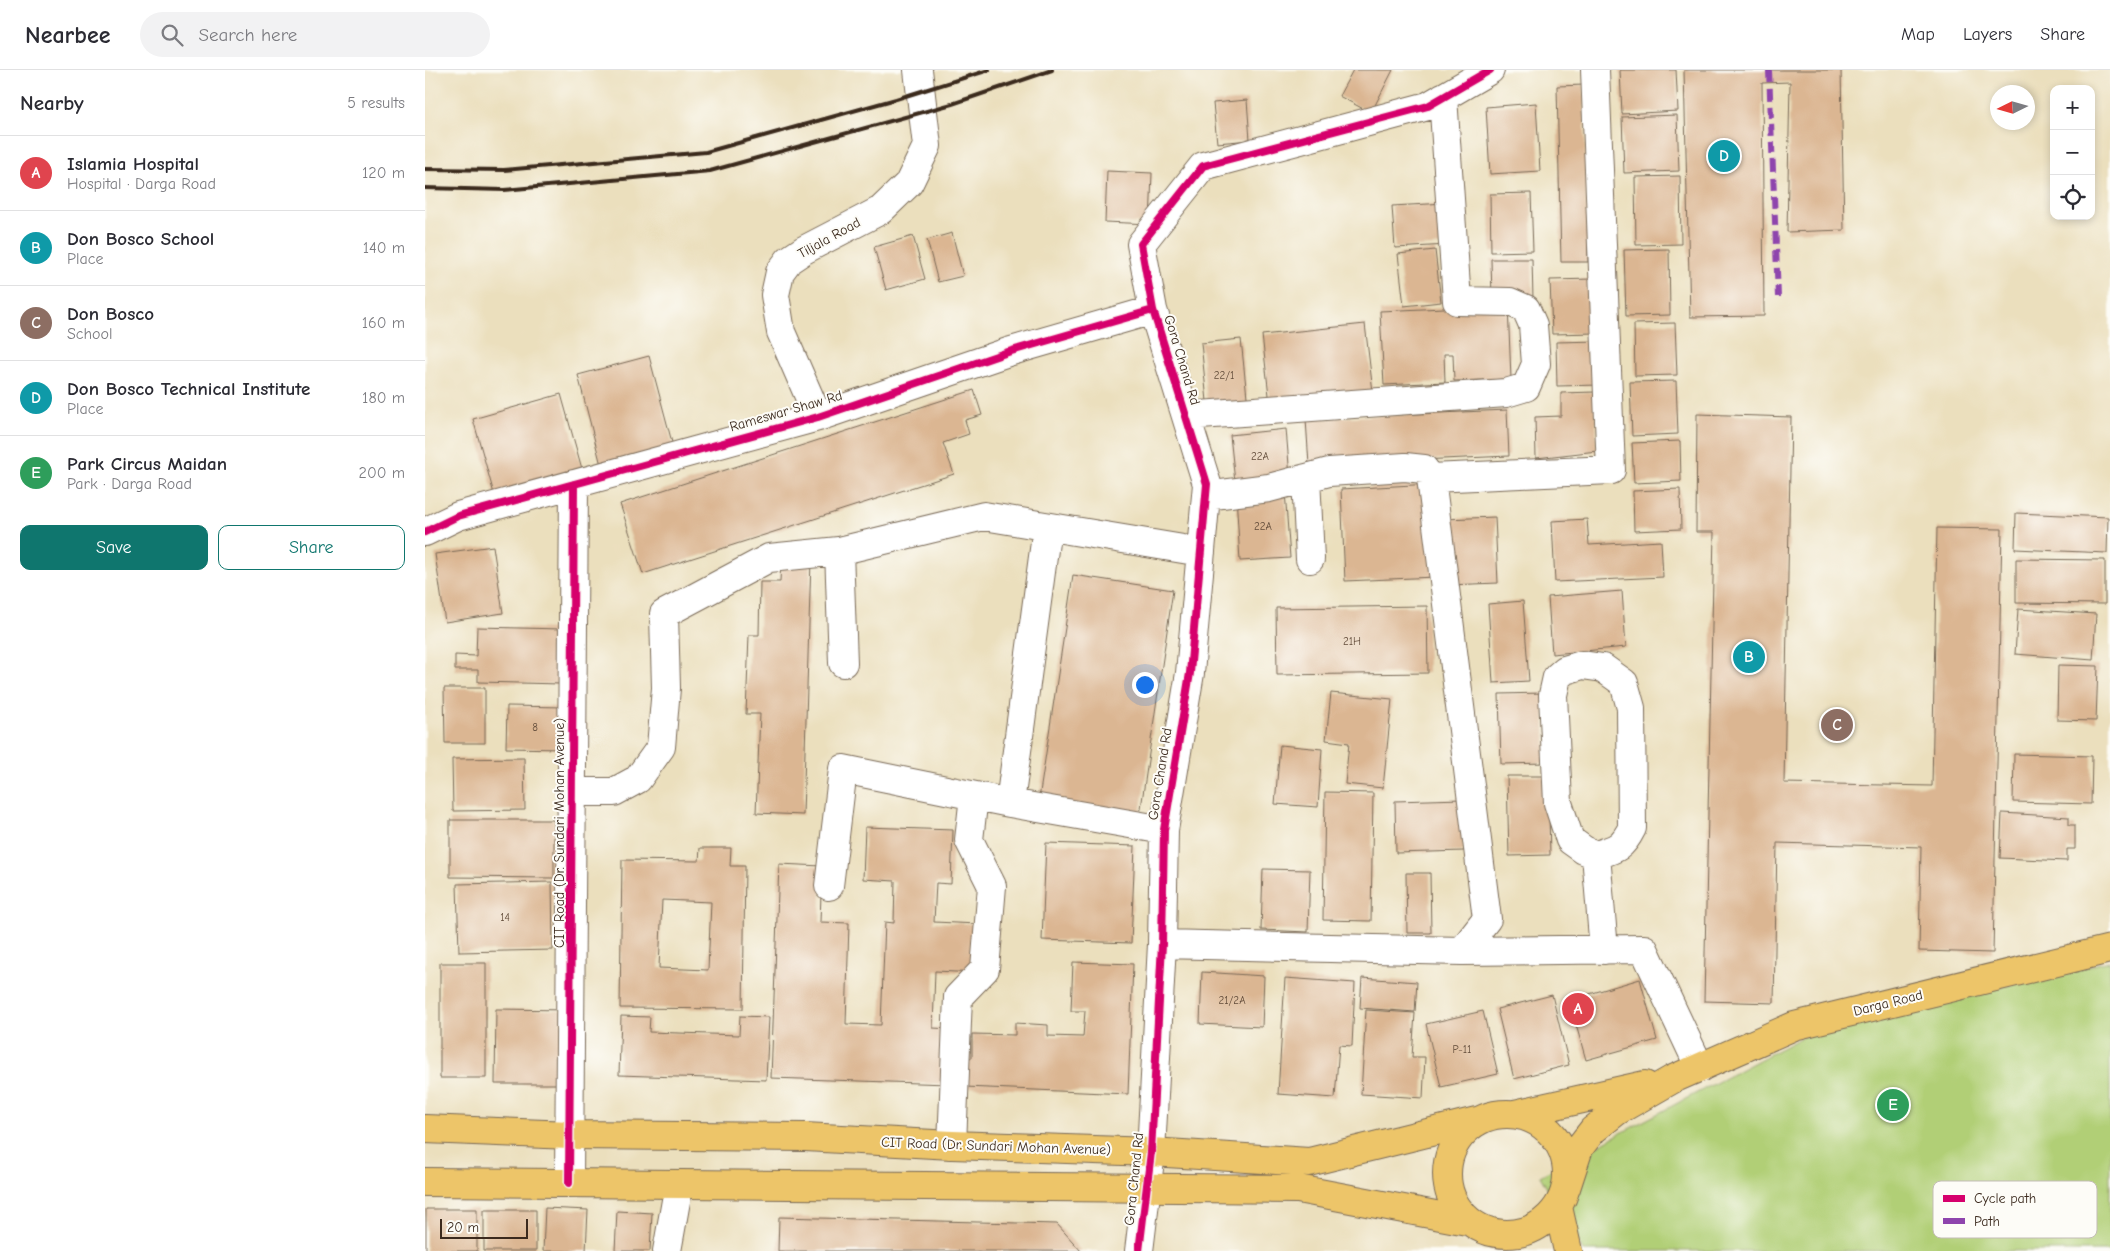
<!DOCTYPE html>
<html lang="en">
<head>
<meta charset="utf-8">
<style>
	body { margin:0; font-family:"Comic Neue",sans-serif; background:#f2f2f3; color:#2b2b33 }
	.controls { position:absolute; right:15px; top:15px; display:grid; overflow:hidden; border-radius:10px; box-shadow:0 2px 8px #0003 }
	.controls button { width:45px; height:45px; display:grid; place-items:center; padding:0; border:0; border-bottom:1px solid #e1e1e2; background:#fff; color:#2b2b33; font:25px sans-serif }
	.compass { position:absolute; left:1565px; top:15px; width:45px; height:45px; border-radius:50%; background:#fff; box-shadow:0 2px 8px #0003; rotate:265deg }
	.scale { position:absolute; left:15px; bottom:12px; width:88px; box-sizing:border-box; padding-left:5px; border:2px solid #3b2a1e; border-top:0; font-size:14px; line-height:18px; white-space:nowrap; color:#3b2a1e; -webkit-text-stroke:4px #fdfcf7; paint-order:stroke }
	.you { position:absolute; left:719px; top:614px; width:18px; height:18px; margin:-12px; border:4px solid #fff; border-radius:50%; background:#1a73e8; box-shadow:0 0 0 8px #1a73e833 }
	.badge { display:grid; place-items:center; width:32px; height:32px; border-radius:50%; background:#0f766e; color:#fff; font-size:16px; font-weight:700 }
	.pin { position:absolute; translate:-50% -50%; border:2px solid #fff; box-shadow:0 1px 5px #0006 }
	.list { margin:0; padding:0; list-style:none }
	h2 { display:flex; justify-content:space-between; align-items:center; height:65px; margin:0; padding:0 20px; font-size:21px }
	h2 small { font-size:16px; font-weight:400; color:#7c7c81 }
	.list li { display:grid; grid-template-columns:32px 1fr auto; gap:15px; align-items:center; box-sizing:border-box; height:75px; padding:0 20px; border-top:1px solid #e1e1e2 }
	.list b { display:block; font-size:19px; white-space:nowrap }
	.list p { margin:0; font-size:16px; white-space:nowrap; color:#7c7c81 }
	.list em { font-size:16px; font-style:normal; color:#7c7c81 }
	.actions { display:flex; gap:10px; padding:15px 20px }
	.actions a { flex:1; padding:11px 0; border:1px solid #0f766e; border-radius:10px; text-align:center; font-size:18px; color:#0f766e }
	.actions .main { background:#0f766e; color:#fff }
	.icon { flex:none; width:28px; height:28px; fill:none; stroke:currentColor; stroke-width:2; stroke-linecap:round; stroke-linejoin:round }
	.map { position:relative; flex:none; width:1685px; height:1181px; overflow:hidden }
	header { display:flex; align-items:center; gap:30px; box-sizing:border-box; height:70px; padding:0 25px; background:#fff; border-bottom:1px solid #e1e1e2 }
	header strong { font-size:24px }
	nav { display:flex; gap:28px; margin-inline-start:auto; font-size:18px }
	.search { width:350px; height:45px; background:#f2f2f3; display:flex; align-items:center; gap:12px; box-sizing:border-box; padding:0 18px; border-radius:28px; color:#7c7c81; font-size:19px }
	main { display:flex }
	aside { flex:1; background:#fff }
	.map>svg:first-child { display:block }
</style>
</head>
<body>
<header>
<strong>Nearbee</strong>
<div class="search"><svg class="icon" aria-label="search" viewBox="0 0 24 24"><circle cx="10" cy="10" r="6"/><path d="M15 15l6 6"/></svg>Search here</div>
<nav><a>Map</a><a>Layers</a><a>Share</a></nav>
</header>
<main>
<aside>
<h2>Nearby<small>5 results</small></h2>
<ul class="list">
<li><span class="badge" style="background:#e0444e">A</span><div><b>Islamia Hospital</b><p>Hospital · Darga Road</p></div><em>120 m</em></li>
<li><span class="badge" style="background:#0f9aa8">B</span><div><b>Don Bosco School</b><p>Place</p></div><em>140 m</em></li>
<li><span class="badge" style="background:#8d6e63">C</span><div><b>Don Bosco</b><p>School</p></div><em>160 m</em></li>
<li><span class="badge" style="background:#0f9aa8">D</span><div><b>Don Bosco Technical Institute</b><p>Place</p></div><em>180 m</em></li>
<li><span class="badge" style="background:#2e9e5b">E</span><div><b>Park Circus Maidan</b><p>Park · Darga Road</p></div><em>200 m</em></li>
</ul>
<div class="actions"><a class="main">Save</a><a>Share</a></div>
</aside>
<div class="map">
<svg width="1685" height="1181" viewBox="0 0 1685 1181">
	<rect width="100%" height="100%" fill="#fdfcf7"/>
	<filter id="ink" filterUnits="userSpaceOnUse"><feTurbulence type="fractalNoise" baseFrequency=".02" numOctaves="2"/><feDisplacementMap in="SourceGraphic" scale="10" xChannelSelector="R" yChannelSelector="G"/><feConvolveMatrix kernelMatrix="1 2 1 2 8 2 1 2 1" color-interpolation-filters="sRGB"/></filter>
	<filter id="wash" filterUnits="userSpaceOnUse"><feTurbulence type="fractalNoise" baseFrequency=".0096" numOctaves="4" result="noise"/><feDisplacementMap in="SourceGraphic" scale="20" xChannelSelector="R" yChannelSelector="G"/><feGaussianBlur stdDeviation="1.12" result="paint"/><feColorMatrix in="noise" values="0 0 0 0 0 0 0 0 0 0 0 0 0 0 0 0 0 1.4 0 .05"/><feComposite in="paint" operator="in"/></filter>
	<g filter="url(#wash)">
		<rect width="100%" height="100%" fill="#ebdfbd"/>
		<path fill="#b1cf76" stroke="#767c4a" d="M 1685,891 L 1685,1181 L 1158,1181 L 1115,1106 L 1385,963 Z"/>
		<g id="blocks">
			<path fill="#dbb692" fill-rule="evenodd" d="M 928,0 L 968,0 L 946,43 L 914,26 Z
				M 1195,0 L 1251,0 L 1253,41 L 1197,44 Z
				M 1259,0 L 1416,0 L 1419,160 L 1362,162 L 1365,12 L 1337,13 L 1339,246 L 1265,247 Z
				M 1159,15 L 1163,192 L 1136,192 L 1132,16 Z
				M 822,30 L 825,70 L 792,73 L 788,33 Z
				M 1111,33 L 1115,101 L 1065,104 L 1061,37 Z
				M 1252,45 L 1254,101 L 1199,103 L 1197,47 Z
				M 682,101 L 727,103 L 725,154 L 680,152 Z
				M 1255,106 L 1256,174 L 1211,175 L 1210,107 Z
				M 1106,123 L 1108,181 L 1066,182 L 1065,124 Z
				M 1021,133 L 1023,175 L 970,178 L 967,136 Z
				M 527,163 L 538,206 L 513,212 L 502,170 Z
				M 488,166 L 500,209 L 461,220 L 449,177 Z
				M 1244,179 L 1245,245 L 1201,246 L 1199,180 Z
				M 1010,180 L 1016,232 L 979,236 L 973,184 Z
				M 1066,189 L 1107,189 L 1108,229 L 1067,229 Z
				M 1168,209 L 1170,263 L 1127,264 L 1125,210 Z
				M 1083,235 L 1086,309 L 1029,311 L 1028,284 L 1019,284 L 1020,312 L 959,315 L 955,241 Z
				M 1250,253 L 1252,305 L 1210,306 L 1209,254 Z
				M 940,254 L 948,322 L 845,334 L 837,265 Z
				M 816,269 L 823,337 L 783,341 L 776,273 Z
				M 1174,271 L 1175,315 L 1132,316 L 1131,272 Z
				M 224,286 L 249,380 L 177,399 L 153,305 Z
				M 1251,311 L 1253,364 L 1207,366 L 1205,312 Z
				M 549,320 L 557,345 L 540,350 L 544,364 L 518,373 L 529,404 L 218,504 L 195,434 Z
				M 1170,322 L 1172,381 L 1111,388 L 1110,347 L 1136,346 L 1136,323 Z
				M 136,324 L 159,406 L 71,431 L 48,349 Z
				M 1082,340 L 1084,386 L 884,395 L 881,349 Z
				M 1272,344 L 1366,347 L 1359,713 L 1507,716 L 1512,458 L 1577,459 L 1568,883 L 1494,881 L 1496,777 L 1352,773 L 1349,933 L 1279,931 L 1289,462 L 1271,462 Z
				M 861,359 L 865,407 L 810,412 L 805,365 Z
				M 1255,371 L 1256,411 L 1209,413 L 1207,373 Z
				M 1006,414 L 1010,507 L 920,511 L 916,419 Z
				M 1255,419 L 1256,459 L 1209,461 L 1208,421 Z
				M 860,421 L 865,488 L 815,491 L 811,424 Z
				M 1591,443 L 1683,447 L 1682,483 L 1590,479 Z
				M 1070,447 L 1073,513 L 1023,515 L 1020,449 Z
				M 1162,449 L 1164,475 L 1236,471 L 1238,507 L 1130,512 L 1127,451 Z
				M 68,476 L 78,543 L 20,552 L 10,484 Z
				M 356,489 L 386,490 L 378,745 L 331,743 L 335,644 L 321,644 L 324,565 L 334,565 L 335,512 L 355,512 Z
				M 1591,489 L 1680,490 L 1680,534 L 1591,533 Z
				M 648,505 L 748,520 L 715,745 L 614,729 Z
				M 1197,521 L 1201,577 L 1127,584 L 1123,527 Z
				M 1098,531 L 1104,611 L 1068,613 L 1063,534 Z
				M 1002,536 L 1003,603 L 852,605 L 851,538 Z
				M 1593,539 L 1671,544 L 1668,590 L 1590,584 Z
				M 52,557 L 137,559 L 136,614 L 53,612 L 53,600 L 30,600 L 30,585 L 51,586 Z
				M 1633,595 L 1673,596 L 1671,651 L 1632,650 Z
				M 19,618 L 60,618 L 60,673 L 20,673 Z
				M 906,623 L 967,629 L 958,718 L 920,714 L 924,673 L 901,670 Z
				M 1119,623 L 1121,693 L 1076,694 L 1074,624 Z
				M 82,636 L 139,637 L 138,679 L 81,678 Z
				M 855,675 L 897,679 L 893,737 L 850,734 Z
				M 1589,684 L 1667,686 L 1666,734 L 1588,732 Z
				M 99,688 L 100,740 L 28,741 L 27,689 Z
				M 1082,706 L 1123,706 L 1125,785 L 1084,786 Z
				M 900,722 L 948,723 L 946,851 L 898,850 Z
				M 1037,729 L 1039,781 L 971,783 L 970,731 Z
				M 1577,743 L 1644,747 L 1644,755 L 1650,755 L 1650,779 L 1642,779 L 1642,791 L 1575,788 Z
				M 25,750 L 129,750 L 129,808 L 25,807 Z
				M 440,757 L 528,760 L 526,814 L 511,813 L 509,852 L 553,854 L 552,903 L 510,901 L 508,958 L 525,959 L 523,1014 L 346,1008 L 354,794 L 397,796 L 395,852 L 424,853 L 421,954 L 456,955 L 460,852 L 469,853 L 470,811 L 438,809 Z
				M 621,773 L 710,776 L 706,873 L 617,870 Z
				M 275,778 L 306,778 L 305,796 L 320,796 L 318,939 L 195,938 L 197,790 L 274,791 ZM 237,830 L 286,832 L 283,900 L 234,898 Z
				M 838,799 L 885,800 L 883,862 L 836,860 Z
				M 981,803 L 1005,803 L 1006,863 L 982,863 Z
				M 127,812 L 128,880 L 34,882 L 32,814 Z
				M 648,892 L 708,894 L 703,1024 L 540,1017 L 541,987 L 547,988 L 547,964 L 590,965 L 590,953 L 623,955 L 623,966 L 658,967 L 660,941 L 646,941 Z
				M 15,893 L 61,893 L 61,1008 L 15,1008 Z
				M 777,902 L 839,906 L 837,957 L 775,954 Z
				M 860,908 L 930,913 L 927,976 L 914,975 L 910,1028 L 853,1024 Z
				M 937,908 L 992,912 L 990,942 L 935,938 Z
				M 1215,909 L 1232,970 L 1161,990 L 1144,930 Z
				M 1127,925 L 1144,995 L 1089,1009 L 1072,939 Z
				M 71,939 L 142,940 L 142,1014 L 70,1014 Z
				M 941,940 L 990,943 L 987,987 L 1000,987 L 998,1028 L 936,1024 Z
				M 1058,941 L 1073,1004 L 1016,1017 L 1001,954 Z
				M 196,946 L 225,947 L 224,962 L 314,965 L 315,946 L 344,947 L 341,1010 L 194,1005 Z
				M 120,1138 L 163,1140 L 161,1181 L 118,1181 Z
				M 1,1139 L 52,1139 L 52,1181 L 1,1181 Z
				M 59,1140 L 111,1140 L 111,1181 L 59,1181 Z
				M 192,1141 L 227,1143 L 225,1181 L 190,1181 Z
				M 354,1147 L 632,1154 L 656,1181 L 353,1181 Z"/>
		</g>
	</g>
	<g filter="url(#ink)">
		<use href="#blocks" fill-opacity="0" stroke="#796956" stroke-width="1"/>
		<g fill="none" stroke-linecap="round" stroke-linejoin="round">
			<defs>
				<path id="minor" d="M 761,346 L 1081,323 L 1101,317 L 1111,294 L 1108,255 L 1101,239 L 1085,232 L 1032,231 L 1018,27
					M 393,347 L 356,262 L 350,225 L 355,202 L 364,190 L 379,180 L 456,140 L 484,113 L 502,76 L 493,0
					M 881,408 L 885,489
					M 1006,408 L 1062,849 L 1037,881
					M 781,426 L 844,418 L 904,402 L 980,397 L 999,399 L 1006,408 L 1186,400 L 1170,0
					M 0,462 L 33,446 L 393,347 L 583,282 L 728,240
					M 414,481 L 418,593
					M 147,722 L 189,722 L 213,709 L 236,677 L 241,618 L 239,544 L 344,488 L 414,481 L 559,446 L 776,482
					M 585,733 L 622,457
					M 1171,785 C 1191,779 1197,778 1207,758 L 1206,638 L 1199,613 L 1178,598 L 1157,595 L 1140,600 L 1132,607 L 1128,625 L 1133,733 L 1145,770 L 1159,780 L 1171,785 L 1179,880
					M 404,816 L 418,699 L 585,733 L 739,760
					M 737,874 L 1037,881 L 1219,879 L 1275,998
					M 527,1075 L 533,927 L 560,899 L 567,816 L 544,770 L 549,726
					M 144,1113 L 149,414
					M 242,1181 L 254,1114
					M 714,1181 L 726,1082 L 737,874 L 739,760 L 765,603 L 782,414 L 728,240 L 716,174 L 778,96 L 1003,36 L 1065,0"/>
				<path id="major" d="M1022 1104a60 60 0 1 1 120 0a60 60 0 1 1-120 0Z
					M 1090,1044 L 1220,1015
					M 0,1059 L 145,1065 L 380,1067 L 527,1075 L 726,1082 L 884,1092 L 1051,1051
					M 0,1112 L 873,1119 L 1042,1151
					M 1141,1118 L 1154,1078 L 1168,1060 L 1192,1041 L 1248,1009 L 1369,956 L 1685,879
					M 1133,1137 L 1143,1181"/>
			</defs>
			<use href="#minor" stroke="#796956" stroke-width="30"/>
			<use href="#major" stroke="#796956" stroke-width="30"/>
			<use href="#minor" stroke="#fff" stroke-width="28"/>
			<use href="#major" stroke="#edc569" stroke-width="28"/>
			<path stroke="#3b2a1e" stroke-width="4" d="M 0,99 L 79,100 L 281,82 L 471,29 L 564,0
				M 0,118 L 79,120 L 285,101 L 527,34 L 627,0"/>
			<path stroke="#8e44ad" stroke-width="6" stroke-dasharray="12 6" stroke-linecap="butt" d="M 1344,0 L 1353,227"/>
			<defs>
				<path id="cycleway" d="M 0,462 L 33,446 L 393,347 L 583,282 L 728,240
					M 144,1113 L 149,414
					M 714,1181 L 726,1082 L 737,874 L 739,760 L 765,603 L 782,414 L 728,240 L 716,174 L 778,96 L 1003,36 L 1065,0"/>
			</defs>
			<use href="#cycleway" stroke="#fdfcf7" stroke-width="11"/>
			<use href="#cycleway" stroke="#d6006c" stroke-width="8"/>
		</g>
	</g>
	<g text-anchor="middle" dominant-baseline="central" stroke-width="4" stroke-linejoin="round" paint-order="stroke">
		<g font-size="11" fill="#634d3b">
			<text x="799" y="305">22/1</text>
			<text x="835" y="386">22A</text>
			<text x="838" y="456">22A</text>
			<text x="927" y="571">21H</text>
			<text x="110" y="657">8</text>
			<text x="80" y="847">14</text>
			<text x="807" y="930">21/2A</text>
			<text x="1037" y="979">P-11</text>
		</g>
		<g font-size="14" fill="#3b2a1e" stroke="#fdfcf7">
			<text transform="translate(404 168) rotate(-29)">Tiljala Road</text>
			<text transform="translate(757 290) rotate(73)">Gora Chand Rd</text>
			<text transform="translate(361 341) rotate(-16)">Rameswar Shaw Rd</text>
			<text transform="translate(735 704) rotate(-81)">Gora Chand Rd</text>
			<text transform="translate(134 763) rotate(-90)">CIT Road (Dr. Sundari Mohan Avenue)</text>
			<text transform="translate(1463 933) rotate(-14)">Darga Road</text>
			<text transform="translate(571 1076) rotate(2)">CIT Road (Dr. Sundari Mohan Avenue)</text>
			<text transform="translate(709 1109) rotate(-84)">Gora Chand Rd</text>
		</g>
	</g>
	<rect x="1508" y="1111" width="164" height="57" rx="8" fill="#fdfcf7" stroke="#c3bdb6" stroke-width="1"/>
	<rect x="1518" y="1125" width="22" height="7" fill="#d6006c"/>
	<rect x="1518" y="1148" width="22" height="6" fill="#8e44ad"/>
	<g font-size="14" fill="#3b2a1e">
		<text x="1549" y="1133">Cycle path</text>
		<text x="1549" y="1156">Path</text>
	</g>
</svg>
<div class="controls">
<button>+</button>
<button>−</button>
<button><svg class="icon" aria-label="locate" viewBox="0 0 24 24"><circle cx="12" cy="12" r="6"/><path d="M12 2v4M12 18v4M2 12h4M18 12h4"/></svg></button>
</div>
<svg class="compass" viewBox="-18 -18 36 36"><path d="M0-13l5 13h-10z" fill="#e53935"/><path d="M0 13l5-13h-10z" fill="#7c7c81"/></svg>
<div class="scale">20 m</div>
<div class="you"></div>
<div class="pin badge" style="left:1153px;top:939px;background:#e0444e">A</div>
<div class="pin badge" style="left:1324px;top:587px;background:#0f9aa8">B</div>
<div class="pin badge" style="left:1412px;top:655px;background:#8d6e63">C</div>
<div class="pin badge" style="left:1299px;top:86px;background:#0f9aa8">D</div>
<div class="pin badge" style="left:1468px;top:1035px;background:#2e9e5b">E</div>
</div>
</main>
</body>
</html>
